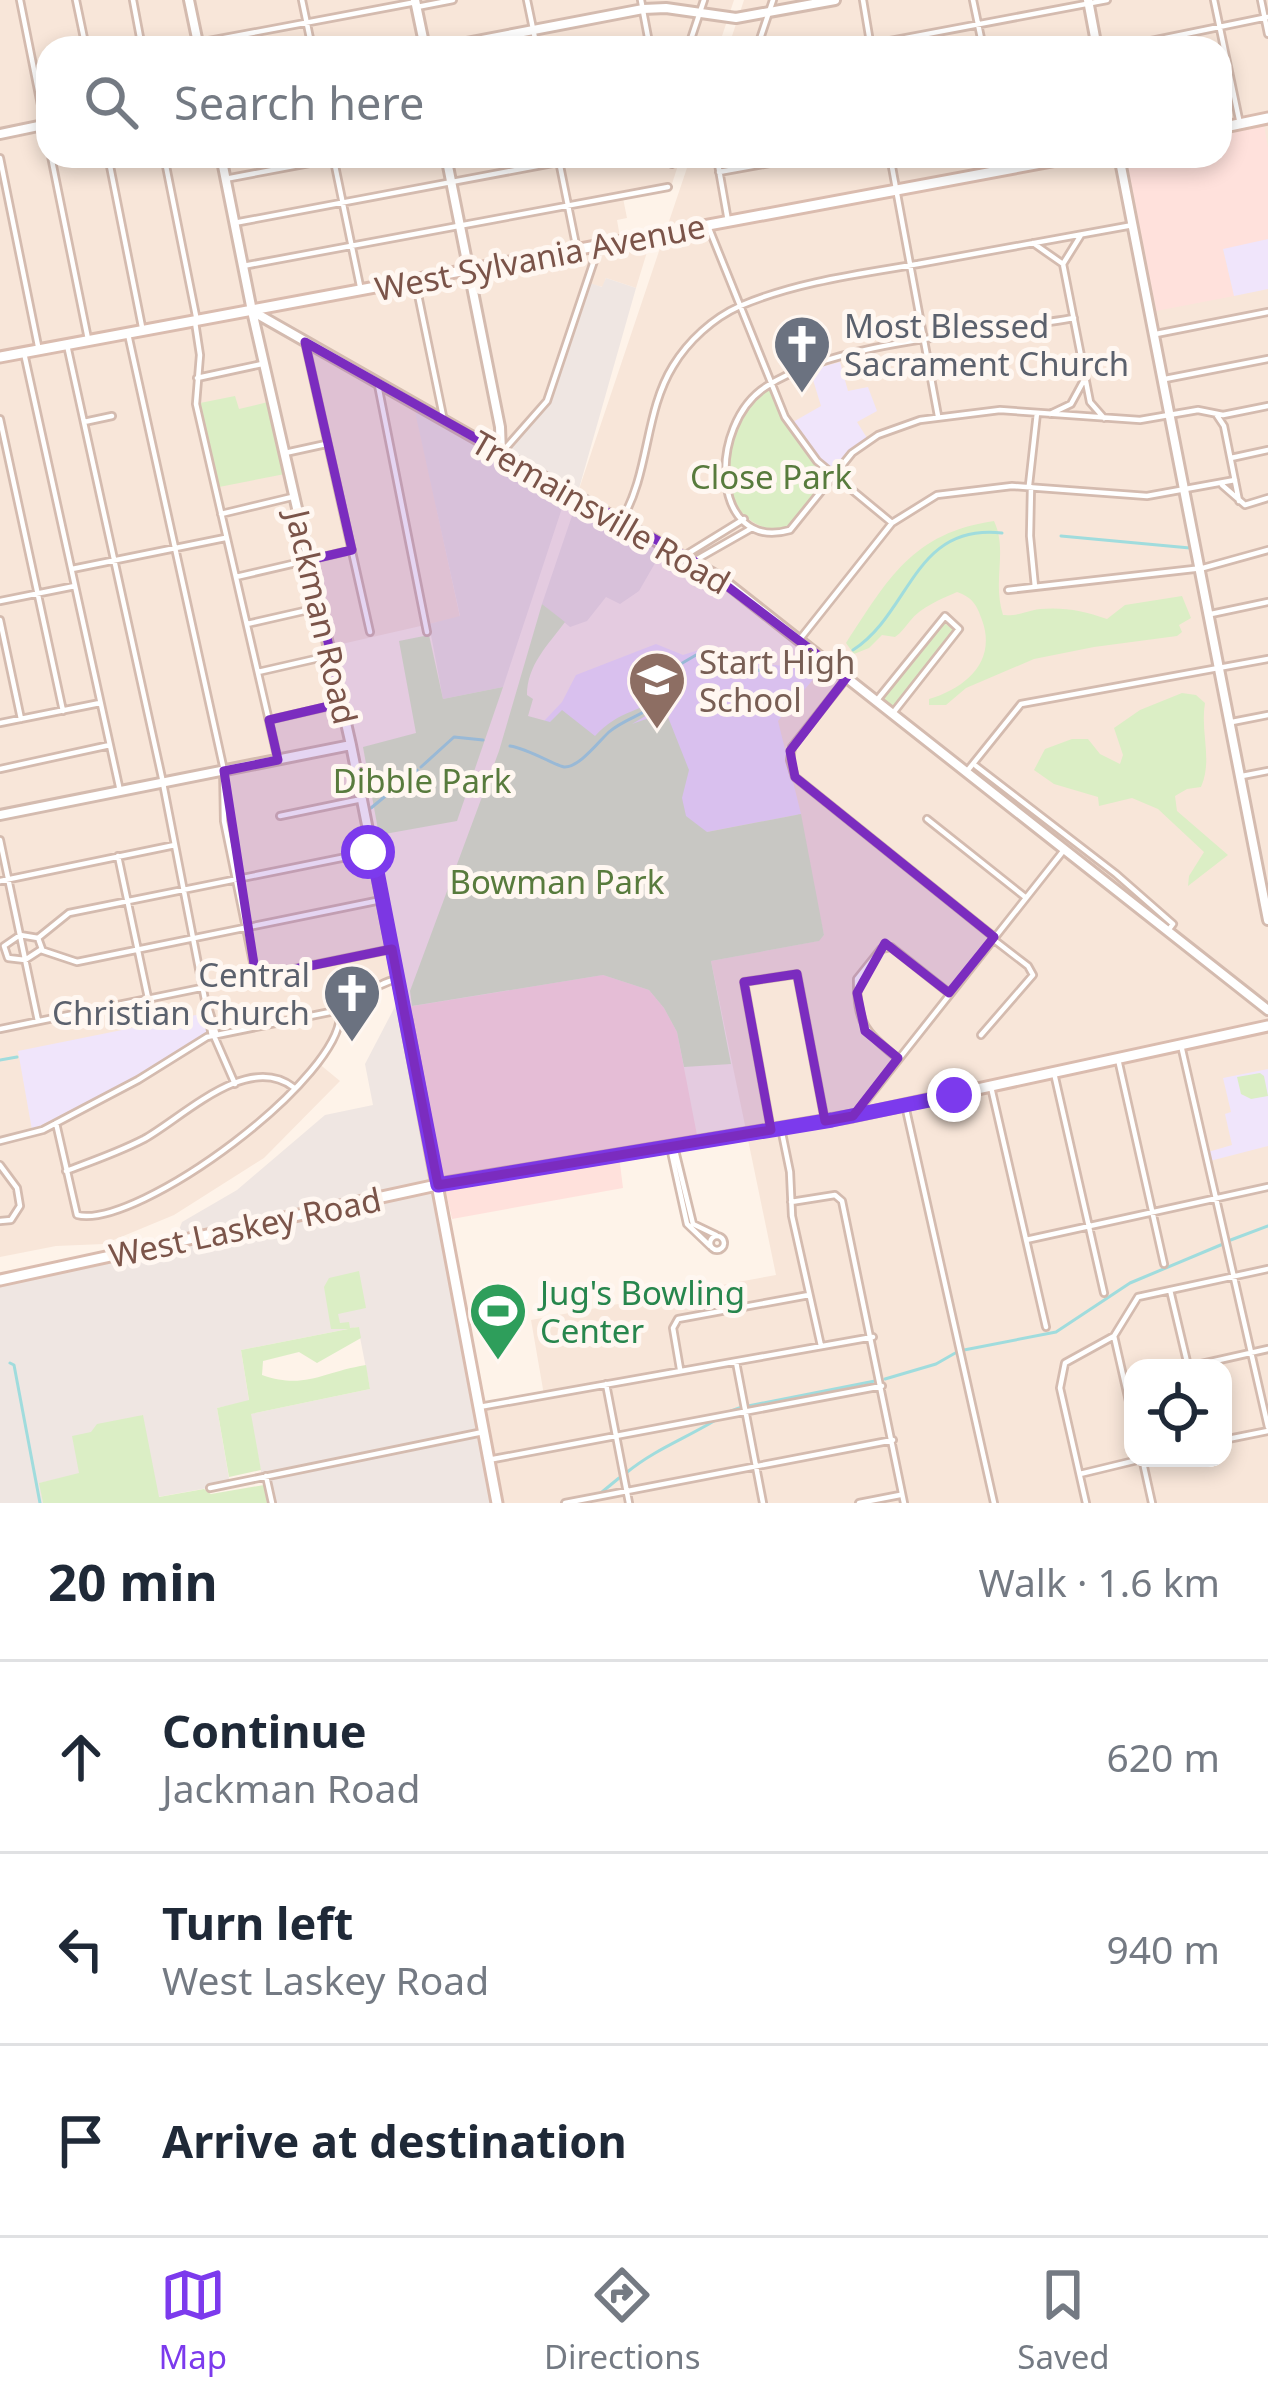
<!DOCTYPE html>
<html lang="en">
<head>
<meta charset="utf-8">
<style>
	body { margin:0; font-family:"Noto Sans",sans-serif; background:#f6f6f7; color:#1f2937 }
	.controls { position:absolute; right:36px; bottom:36px; display:grid; overflow:hidden; border-radius:24px; box-shadow:0 6px 18px #0003 }
	.controls button { width:108px; height:108px; display:grid; place-items:center; padding:0; border:0; border-bottom:3px solid #e0e1e3; background:#fff; color:#1f2937; font:60px sans-serif }
	.stop { position:absolute; width:36px; height:36px; margin:-27px; border:9px solid #7c3aed; border-radius:50%; background:#fff }
	.stop.end { background:#7c3aed; border-color:#fff; box-shadow:0 3px 12px #0008 }
	.list { margin:0; padding:0; list-style:none }
	h2 { display:flex; justify-content:space-between; align-items:center; height:156px; margin:0; padding:0 48px; font-size:51px }
	h2 small { font-size:39px; font-weight:400; color:#747a83 }
	.list li { display:grid; grid-template-columns:78px 1fr auto; gap:36px; align-items:center; box-sizing:border-box; height:192px; padding:0 48px; border-top:3px solid #e0e1e3 }
	.list b { display:block; font-size:45px; white-space:nowrap }
	.list p { margin:0; font-size:39px; white-space:nowrap; color:#747a83 }
	.list em { font-size:39px; font-style:normal; color:#747a83 }
	.icon { flex:none; width:66px; height:66px; fill:none; stroke:currentColor; stroke-width:2; stroke-linecap:round; stroke-linejoin:round }
	.map { position:relative; flex:none; width:1268px; height:1503px; overflow:hidden }
	.search { position:absolute; background:#fff; box-shadow:0 6px 18px #0003; left:36px; right:36px; top:36px; height:132px; display:flex; align-items:center; gap:30px; box-sizing:border-box; padding:0 42px; border-radius:36px; color:#747a83; font-size:45px }
	.sheet { height:732px; background:#fff }
	nav { display:flex; justify-content:space-around; align-items:center; box-sizing:border-box; height:168px; border-top:3px solid #e0e1e3; background:#fff; font-size:33px; color:#747a83 }
	nav a { display:grid; justify-items:center; gap:6px }
	nav .on { color:#7c3aed }
	.map>svg:first-child { display:block }
</style>
</head>
<body>
<div class="map">
<svg width="1268" height="1503" viewBox="0 0 1268 1503">
	<rect width="100%" height="100%" fill="#fef3e9"/>
	<path fill="#f8e6d9" fill-rule="evenodd" d="M 0,0 L 734,0 L 718,48 L 48,48 L 48,156 L 681,156 L 670,190 L 623,198 L 627,218 L 617,220 L 620,237 L 604,240 L 602,249 L 650,242 L 636,288 L 606,278 L 603,287 L 590,284 L 550,401 L 503,457 L 415,408 L 460,617 L 333,646 L 398,979 L 375,985 L 366,995 L 340,1011 L 338,1033 L 317,1062 L 340,1081 L 264,1158 L 174,1215 L 104,1244 L 56,1246 L 0,1257 Z
		M 744,0 L 1268,0 L 1268,1503 L 496,1503 L 479,1407 L 544,1395 L 531,1320 L 776,1275 L 711,961 L 818,941 L 824,935 L 777,721 L 827,662 L 738,591 L 576,498 L 691,156 L 1220,156 L 1220,48 L 728,48 ZM 1133,1368 L 1223,1368 L 1223,1458 L 1133,1458 Z"/>
	<path fill="#ffe1dc" d="M 1264,125 L 1268,148 L 1268,239 L 1223,250 L 1234,296 L 1156,311 L 1125,156 L 1220,156 L 1220,133 Z
		M 603,975 L 649,990 L 664,1008 L 677,1032 L 697,1135 L 618,1148 L 623,1188 L 452,1219 L 443,1180 L 390,1190 L 383,1156 L 436,1145 L 407,1007 Z"/>
	<path fill="#efe6e2" d="M 606,278 L 636,288 L 578,492 L 507,452 L 550,400 L 590,283 L 602,287 Z
		M 414,407 L 503,457 L 565,499 L 503,687 L 443,699 L 429,624 L 460,616 Z
		M 576,504 L 662,551 L 639,591 L 620,604 L 606,597 L 587,621 L 570,627 L 542,604 Z
		M 401,995 L 496,1503 L 267,1503 L 250,1414 L 370,1389 L 358,1327 L 241,1350 L 249,1401 L 217,1408 L 230,1484 L 158,1497 L 142,1415 L 79,1474 L 40,1483 L 43,1503 L 0,1503 L 0,1279 L 175,1240 L 182,1222 L 237,1190 L 325,1115 L 373,1105 L 365,1064 Z"/>
	<path fill="#f0e5fb" d="M 1268,239 L 1268,289 L 1234,296 L 1223,249 Z
		M 840,362 L 848,391 L 868,387 L 877,411 L 857,422 L 867,438 L 831,471 L 811,450 L 793,422 L 821,406 L 810,370 Z
		M 656,644 L 683,655 L 702,649 L 723,651 L 765,664 L 821,670 L 778,721 L 801,814 L 706,832 L 513,754 L 562,702 L 576,675 Z
		M 201,1014 L 207,1032 L 133,1078 L 32,1130 L 18,1051 Z
		M 1268,1069 L 1268,1146 L 1210,1161 L 1208,1152 L 1232,1145 L 1225,1114 L 1231,1112 L 1223,1078 Z"/>
	<path fill="#dbeec5" d="M 767,388 L 771,389 L 788,424 L 828,476 L 789,528 C 741,538 717,484 727,443 C 733,421 750,403 767,388 Z
		M 235,396 L 239,409 L 268,402 L 285,474 L 219,487 L 200,403 Z
		M 994,521 C 1008,551 992,580 1003,615 C 1020,616 1026,611 1040,609 C 1065,607 1084,611 1107,619 L 1125,605 L 1182,596 L 1191,618 L 1179,625 L 1182,632 L 1177,636 L 1094,647 L 1034,659 L 966,688 L 946,705 L 929,705 L 929,699 C 966,688 997,661 982,620 C 977,605 972,597 957,592 C 941,599 921,607 910,621 C 905,627 901,633 895,637 L 882,635 L 869,648 L 854,654 L 846,643 C 888,579 912,533 994,521 Z
		M 542,604 L 565,622 C 548,645 527,665 527,695 L 533,699 L 528,716 L 550,722 L 562,710 L 595,736 C 620,709 641,713 663,694 L 669,702 L 632,724 L 666,712 L 689,770 L 682,798 L 686,816 L 707,832 L 801,814 L 824,935 L 819,941 L 711,961 L 731,1064 L 684,1067 L 677,1032 L 664,1008 L 649,990 L 603,975 L 412,1006 L 410,991 L 499,751 Z
		M 943,622 L 955,631 L 891,708 L 883,697 Z
		M 429,635 L 443,699 L 503,687 L 457,821 L 379,835 L 363,747 L 416,733 L 399,641 Z
		M 1182,693 L 1196,695 L 1205,703 C 1200,732 1213,760 1201,787 L 1187,789 L 1175,796 L 1177,811 L 1228,855 L 1188,886 L 1189,876 L 1204,852 L 1158,809 L 1132,798 L 1099,806 L 1098,797 L 1054,784 L 1034,770 L 1045,749 L 1072,739 L 1088,739 L 1100,754 L 1120,764 L 1123,755 L 1114,728 L 1140,710 Z
		M 1260,1073 L 1264,1076 L 1268,1096 L 1251,1099 L 1241,1094 L 1237,1077 Z
		M 359,1271 L 366,1308 L 338,1314 L 340,1323 L 349,1322 L 350,1328 L 359,1327 L 361,1338 L 317,1363 L 299,1352 L 263,1361 L 262,1375 C 305,1390 322,1372 366,1365 L 370,1389 L 251,1414 L 261,1470 L 229,1477 L 217,1408 L 249,1400 L 241,1350 L 348,1329 L 331,1329 L 324,1287 L 329,1278 Z
		M 143,1415 L 159,1497 L 204,1489 L 211,1494 L 264,1485 L 267,1503 L 43,1503 L 39,1483 L 79,1473 L 72,1436 L 91,1432 L 97,1424 Z"/>
	<g fill="none" stroke-linecap="round" stroke-linejoin="round">
		<path stroke="#a0dcdd" stroke-width="3" d="M 1061,536 L 1190,548
			M 853,650 C 911,613 913,523 1002,533
			M 700,654 L 718,656 L 739,674 L 766,669
			M 793,664 L 823,669
			M 671,679 L 679,665 L 696,655
			M 510,746 C 529,749 554,765 564,767 C 579,768 599,741 609,732 C 626,717 653,713 665,695
			M 421,767 L 454,737 L 483,740
			M 371,808 L 417,770
			M 0,1060 L 17,1057
			M 1228,1241 L 1268,1226
			M 964,1350 L 1056,1332 L 1130,1283 L 1223,1244
			M 10,1363 L 14,1365 L 40,1503
			M 885,1379 L 936,1364 L 957,1352
			M 748,1406 L 875,1381
			M 731,1411 L 742,1407
			M 626,1473 C 654,1450 684,1439 714,1421
			M 602,1492 L 619,1478"/>
		<defs>
			<path id="minor" d="M 20,0 L 48,140
				M 76,0 L 86,48
				M 133,0 L 142,48
				M 302,0 L 312,48
				M 527,0 L 537,48
				M 641,0 L 650,48
				M 863,0 L 871,48
				M 973,0 L 983,48
				M 1214,0 L 1240,124
				M 1261,0 L 1268,34
				M 417,7 L 453,0
				M 198,43 L 416,2
				M 688,48 L 704,0
				M 757,48 L 773,0
				M 853,48 L 1107,0
				M 1117,48 L 1268,17
				M 51,156 L 88,339
				M 108,156 L 142,327
				M 164,156 L 197,321
				M 333,156 L 361,291
				M 558,156 L 577,250
				M 671,156 L 672,164
				M 721,156 L 718,164 L 728,221
				M 890,156 L 938,416
				M 0,158 L 38,346
				M 719,172 L 809,156
				M 225,179 L 347,156
				M 234,223 L 590,156
				M 708,226 L 785,417 L 817,461 L 892,523
				M 1033,243 L 1063,264 L 1090,402 L 1104,418
				M 1063,264 L 1081,235
				M 243,266 L 668,187
				M 415,280 L 444,421
				M 1074,318 C 988,333 839,340 767,386 C 706,424 711,553 790,530 L 852,453 L 878,435 L 920,420 L 1000,410 L 1140,420 L 1198,410 L 1223,415 L 1268,406
				M 195,322 L 200,355 L 196,404 L 278,760
				M 128,334 L 223,766 L 224,821 L 256,977
				M 1156,334 L 1268,312
				M 305,342 L 370,632
				M 67,345 L 162,778 L 212,1036
				M 24,353 L 120,791
				M 197,378 L 262,364
				M 1165,379 L 1268,359
				M 378,385 L 427,632
				M 1050,414 L 1071,404 L 1083,382
				M 1216,414 L 1224,426 L 1239,501
				M 0,419 L 63,711
				M 84,422 L 112,416
				M 504,450 L 547,401 L 599,246
				M 285,453 L 326,444
				M 1231,458 L 1268,450
				M 1029,485 L 1037,413
				M 1222,485 L 1245,505 L 1268,498
				M 1031,487 L 1030,536 L 1035,587
				M 221,514 L 292,497
				M 621,521 C 650,473 644,413 673,366 C 688,341 713,318 740,306 C 796,282 859,274 918,264 C 990,251 1062,238 1133,225
				M 684,556 L 744,519
				M 694,561 L 752,528
				M 72,569 L 225,538
				M 236,577 L 352,550
				M 1008,590 L 1203,568 L 1268,550
				M 0,601 L 75,586
				M 1211,614 L 1268,602
				M 0,620 L 21,719
				M 247,624 L 317,608
				M 800,639 L 892,523 L 937,495 L 1012,486 L 1147,496 L 1235,480
				M 258,672 L 328,656
				M 845,680 L 792,747 L 790,760 L 795,777 L 994,937
				M 877,700 L 945,616 L 959,629 L 893,713
				M 269,720 L 339,704
				M 1232,722 L 1268,715
				M 0,723 L 100,703
				M 976,766 L 1116,874 L 1173,924 L 1170,928
				M 0,769 L 110,745
				M 968,770 L 1021,704 L 1268,659
				M 1242,776 L 1268,771
				M 280,816 L 362,799
				M 927,819 L 1025,897
				M 0,840 L 38,1021
				M 118,856 L 148,998
				M 0,881 L 175,845
				M 20,935 L 38,938 L 42,949 L 25,960 L 8,958 L 4,946 Z
				M 38,938 L 69,913 L 371,852
				M 41,950 L 77,962 L 381,900
				M 209,1010 L 216,1033
				M 0,1029 L 392,949
				M 981,1035 L 1033,975 L 1028,966 L 993,939
				M 214,1036 L 235,1084
				M 1181,1045 L 1268,1427
				M 896,1057 C 864,1030 857,1023 857,979 L 881,949 L 891,947 L 949,993
				M 1118,1059 L 1164,1264
				M 1054,1073 L 1104,1293
				M 991,1087 L 1046,1327
				M 905,1105 L 994,1503
				M 857,1112 L 1064,850
				M 56,1123 L 77,1215 C 137,1230 348,1075 340,1010
				M 781,1128 L 790,1172 L 792,1216 L 821,1346
				M 771,1130 L 744,982 L 797,974 L 825,1121
				M 0,1141 L 43,1130 L 138,1080 L 207,1037 L 340,1010 C 363,1002 373,983 398,979
				M 674,1146 L 693,1224 L 716,1235
				M 670,1147 L 687,1224 L 710,1246
				M 0,1165 L 17,1188 L 20,1206 L 11,1220 L 0,1221
				M 66,1171 C 93,1161 119,1152 144,1139 C 182,1118 247,1052 293,1087
				M 791,1202 L 835,1195 L 842,1201 L 904,1503
				M710 1243a7 7 0 1 1 14 0a7 7 0 1 1-14 0Z
				M 1026,1240 L 1268,1187
				M 1170,1290 L 1188,1366
				M 1114,1336 L 1133,1419
				M 736,1362 L 763,1503
				M 1188,1367 L 1268,1349
				M 680,1369 L 673,1328 L 678,1319 L 809,1295
				M 606,1384 L 629,1503
				M 479,1407 L 873,1337
				M 1223,1440 L 1268,1431
				M 1142,1458 L 1152,1503
				M 488,1460 L 882,1386
				M 1080,1474 L 1146,1458
				M 266,1476 L 272,1503
				M 210,1488 L 483,1432
				M 565,1503 L 893,1440
				M 859,1503 L 900,1495
				M 1086,1503 L 1060,1388 L 1065,1363 L 1114,1336 L 1138,1297 L 1268,1269"/>
			<path id="tertiary" d="M 189,0 L 199,48
				M 415,0 L 425,48
				M 1088,0 L 1097,48
				M 440,48 L 643,9 L 666,8 L 736,18 L 835,0
				M 0,134 L 48,124
				M 221,156 L 252,311 L 351,745 L 406,1020
				M 446,156 L 500,427 L 501,453
				M 1119,156 L 1268,920
				M 252,311 L 719,577 L 1268,1010
				M 0,815 L 351,745"/>
			<path id="secondary" d="M 1220,128 L 1268,118
				M 0,357 L 1079,156
				M 406,1020 L 497,1503
				M 0,1280 L 446,1183 L 853,1116 L 1268,1026"/>
		</defs>
		<use href="#minor" stroke="#d4bbaf" stroke-width="10"/>
		<use href="#tertiary" stroke="#d4bbaf" stroke-width="14"/>
		<use href="#secondary" stroke="#dabcaf" stroke-width="15"/>
		<use href="#minor" stroke="#fff" stroke-width="4.5"/>
		<use href="#tertiary" stroke="#fff" stroke-width="8"/>
		<use href="#secondary" stroke="#fff" stroke-width="9"/>
	</g>
	<g fill="none" stroke-linecap="round" stroke-linejoin="round">
		<path stroke="#7c3aed" stroke-width="15" d="M 368,852 L 373,851 L 438,1185 L 832,1120 L 954,1095"/>
	</g>
	<path fill="#7b2cbf" fill-opacity="0.2" stroke="#7b2cbf" stroke-width="9" stroke-linejoin="round" d="M 305,342 L 694,561 L 847,677 L 790,751 L 795,777 L 994,937 L 949,993 L 885,943 L 857,993 L 865,1031 L 898,1058 L 853,1116 L 825,1121 L 797,974 L 744,982 L 771,1130 L 438,1185 L 392,949 L 256,977 L 224,771 L 278,760 L 269,720 L 342,703 L 309,560 L 352,550 Z"/>
	<defs>
		<symbol id="church-pin" viewBox="-11 -11 22 30"><path d="M0 17L-7.5 6A9.5 9.5 0 1 1 7.5 6Z" fill="#6b7280" stroke="#fff7f1"/><path d="M-1.2-6h2.4v3.5h3.3v2.4h-3.3V6h-2.4V-.1h-3.3v-2.4h3.3Z" fill="#fff"/></symbol>
		<symbol id="school-pin" viewBox="-11 -11 22 30"><path d="M0 17L-7.5 6A9.5 9.5 0 1 1 7.5 6Z" fill="#8d6e63" stroke="#fff7f1"/><path d="M0-5L7-2L0 1L-7-2ZM-4 1L0 2.5L4 1V4Q0 6-4 4Z" fill="#fff"/></symbol>
		<symbol id="stadium-pin" viewBox="-11 -11 22 30"><path d="M0 17L-7.5 6A9.5 9.5 0 1 1 7.5 6Z" fill="#2e9e5b" stroke="#fff7f1"/><path d="M0-5a6.5 5 0 1 0 0 10a6.5 5 0 1 0 0-10ZM-3.5-1.8h7v3.6h-7Z" fill="#fff"/></symbol>
	</defs>
	<g fill-rule="evenodd">
		<use href="#church-pin" x="769" y="311" width="66" height="90"/>
		<use href="#school-pin" x="624" y="647" width="66" height="90"/>
		<use href="#church-pin" x="319" y="960" width="66" height="90"/>
		<use href="#stadium-pin" x="465" y="1278" width="66" height="90"/>
	</g>
	<g text-anchor="middle" dominant-baseline="central" stroke-width="10" stroke-linejoin="round" paint-order="stroke">
		<g font-size="33" fill="#7b5449" stroke="#fff7f1">
			<text transform="translate(540 257) rotate(-11)">West Sylvania Avenue</text>
			<text transform="translate(601 512) rotate(30)">Tremainsville Road</text>
			<text transform="translate(322 617) rotate(77)">Jackman Road</text>
			<text transform="translate(245 1227) rotate(-12)">West Laskey Road</text>
		</g>
		<g font-size="33" fill="#5b616d" stroke="#fff7f1" text-anchor="start">
			<text x="844" y="325">Most Blessed<tspan x="844" dy="38">Sacrament Church</tspan></text>
			<text x="310" y="974" text-anchor="end">Central<tspan x="310" dy="38">Christian Church</tspan></text>
		</g>
		<g font-size="33" fill="#587b3d" stroke="#fff7f1">
			<text x="771" y="476">Close Park</text>
			<text x="422" y="780">Dibble Park</text>
			<text x="557" y="881">Bowman Park</text>
		</g>
		<g font-size="33" fill="#785e54" stroke="#fff7f1" text-anchor="start">
			<text x="699" y="661">Start High<tspan x="699" dy="38">School</tspan></text>
		</g>
		<g font-size="33" fill="#27864d" stroke="#fff7f1" text-anchor="start">
			<text x="540" y="1292">Jug's Bowling<tspan x="540" dy="38">Center</tspan></text>
		</g>
	</g>
</svg>
<div class="controls">
<button><svg class="icon" aria-label="locate" viewBox="0 0 24 24"><circle cx="12" cy="12" r="6"/><path d="M12 2v4M12 18v4M2 12h4M18 12h4"/></svg></button>
</div>
<div class="stop" style="left:368px;top:852px"></div>
<div class="stop end" style="left:954px;top:1095px"></div>
<div class="search"><svg class="icon" aria-label="search" viewBox="0 0 24 24"><circle cx="10" cy="10" r="6"/><path d="M15 15l6 6"/></svg>Search here</div>
</div>
<section class="sheet">
<h2>20 min<small>Walk · 1.6 km</small></h2>
<ul class="list">
<li><svg class="icon" aria-label="ahead" viewBox="0 0 24 24"><path d="M12 20V5M6 11l6-6 6 6"/></svg><div><b>Continue</b><p>Jackman Road</p></div><em>620 m</em></li>
<li><svg class="icon" aria-label="left" viewBox="0 0 24 24"><path d="M17 20v-9H6M10 6l-5 5 5 5"/></svg><div><b>Turn left</b><p>West Laskey Road</p></div><em>940 m</em></li>
<li><svg class="icon" aria-label="arrive" viewBox="0 0 24 24"><path d="M6 21V4h12l-3 4 3 4H6"/></svg><div><b>Arrive at destination</b></div></li>
</ul>
</section>
<nav>
<a class="on"><svg class="icon" aria-label="map" viewBox="0 0 24 24"><path d="M3 6l6-2 6 2 6-2v14l-6 2-6-2-6 2zM9 4v14M15 6v14"/></svg>Map</a>
<a><svg class="icon" aria-label="directions" viewBox="0 0 24 24"><path d="M12 3l9 9-9 9-9-9zM9 14v-3h6M13 9l2 2-2 2"/></svg>Directions</a>
<a><svg class="icon" aria-label="saved" viewBox="0 0 24 24"><path d="M7 4h10v16l-5-4-5 4z"/></svg>Saved</a>
</nav>
</body>
</html>
